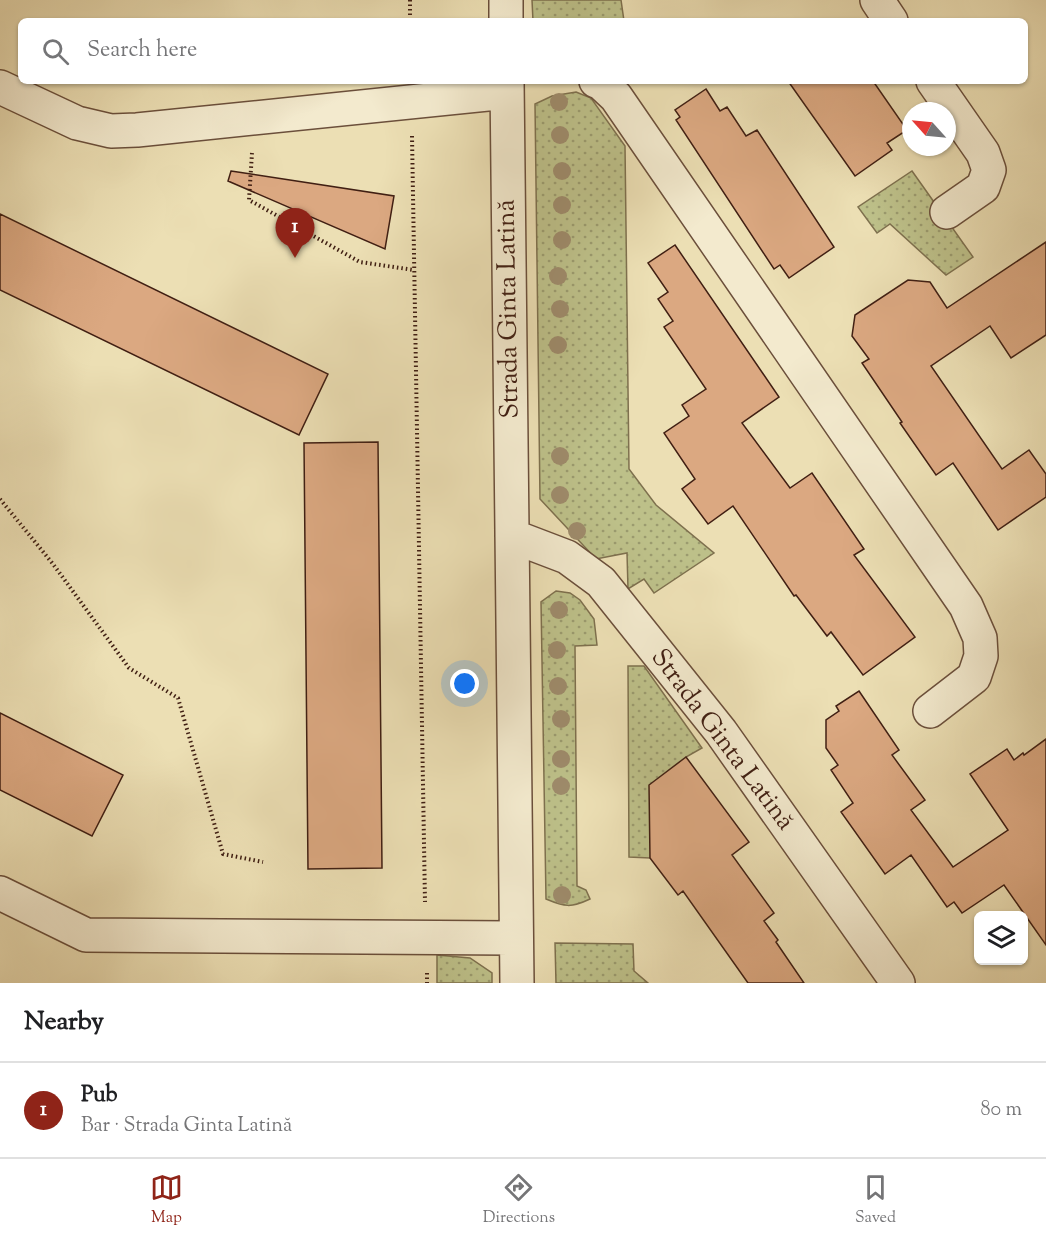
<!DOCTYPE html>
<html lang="en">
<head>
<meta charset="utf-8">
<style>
	body { margin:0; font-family:"Sorts Mill Goudy",serif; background:#f6f6f6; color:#202124 }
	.controls { position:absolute; right:18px; bottom:18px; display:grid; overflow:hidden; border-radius:9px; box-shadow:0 2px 4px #0004 }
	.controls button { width:54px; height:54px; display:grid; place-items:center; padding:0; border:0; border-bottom:2px solid #e0e0e0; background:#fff; color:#202124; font:30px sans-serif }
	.compass { position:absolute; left:902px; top:102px; width:54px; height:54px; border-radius:50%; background:#fff; box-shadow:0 2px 4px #0004; rotate:297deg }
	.you { position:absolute; left:465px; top:684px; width:21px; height:21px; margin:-15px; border:4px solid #fff; border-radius:50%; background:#1a73e8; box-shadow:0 0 0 9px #1a73e833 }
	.badge { display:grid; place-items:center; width:39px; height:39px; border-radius:50%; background:#8f2418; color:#fff; font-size:20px; font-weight:700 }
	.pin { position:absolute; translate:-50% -50px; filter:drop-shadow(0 2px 3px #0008) }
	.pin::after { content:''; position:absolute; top:32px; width:21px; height:18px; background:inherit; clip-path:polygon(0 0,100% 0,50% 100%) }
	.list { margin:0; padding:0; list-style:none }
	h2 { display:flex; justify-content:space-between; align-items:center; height:78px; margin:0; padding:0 24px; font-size:26px }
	h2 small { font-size:20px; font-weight:400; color:#757577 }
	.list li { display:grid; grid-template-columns:39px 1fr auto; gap:18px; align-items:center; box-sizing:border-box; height:96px; padding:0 24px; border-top:2px solid #e0e0e0 }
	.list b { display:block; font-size:22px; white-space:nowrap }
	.list p { margin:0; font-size:20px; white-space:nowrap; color:#757577 }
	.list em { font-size:20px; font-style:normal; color:#757577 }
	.icon { flex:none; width:33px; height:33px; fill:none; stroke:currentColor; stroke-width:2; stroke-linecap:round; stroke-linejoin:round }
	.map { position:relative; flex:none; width:1046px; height:983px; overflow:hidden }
	.search { position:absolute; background:#fff; box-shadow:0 2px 4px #0004; left:18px; right:18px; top:18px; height:66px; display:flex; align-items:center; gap:15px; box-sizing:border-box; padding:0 21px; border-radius:9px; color:#757577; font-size:22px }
	.sheet { height:174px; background:#fff }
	nav { display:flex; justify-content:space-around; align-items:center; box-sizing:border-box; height:84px; border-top:2px solid #e0e0e0; background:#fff; font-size:16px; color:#757577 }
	nav a { display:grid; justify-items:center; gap:3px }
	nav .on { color:#8f2418 }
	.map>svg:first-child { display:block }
</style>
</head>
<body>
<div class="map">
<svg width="1046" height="983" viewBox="0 0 1046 983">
	<defs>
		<pattern id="grass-dots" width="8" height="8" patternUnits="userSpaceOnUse" patternTransform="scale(1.5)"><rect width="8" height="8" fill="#bdc089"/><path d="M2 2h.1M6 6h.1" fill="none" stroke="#9b9b6f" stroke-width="1.8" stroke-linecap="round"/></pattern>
	</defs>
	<rect width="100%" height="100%" fill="#ecdfb4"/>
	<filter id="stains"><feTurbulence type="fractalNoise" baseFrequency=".00333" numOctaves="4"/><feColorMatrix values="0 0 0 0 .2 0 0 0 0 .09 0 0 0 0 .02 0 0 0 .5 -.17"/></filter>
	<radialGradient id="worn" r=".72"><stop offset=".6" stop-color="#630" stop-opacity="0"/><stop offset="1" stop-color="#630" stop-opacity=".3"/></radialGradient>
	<path fill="url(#grass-dots)" stroke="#7e704e" stroke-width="1.5" d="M 532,0 L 621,0 L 624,21 L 533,21 Z
		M 576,92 L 591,98 L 625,146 L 629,469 L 656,505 L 714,553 L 654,593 L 644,579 L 628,589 L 627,553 L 596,559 L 540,499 L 535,104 L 552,96 Z
		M 912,171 L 973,257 L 946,275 L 890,224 L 877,233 L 858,207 Z
		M 556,591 L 570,593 L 580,600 L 594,619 L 597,645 L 575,646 L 577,886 L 586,890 L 590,899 C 571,908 565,907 546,899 L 541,602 Z
		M 628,666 L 644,666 L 702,748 L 686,757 L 650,858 L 629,857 Z
		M 555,943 L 633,944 L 634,971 L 648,983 L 556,983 Z
		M 437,955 L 470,958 L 492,973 L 492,983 L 437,983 Z"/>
	<path fill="#dba881" stroke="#401f13" stroke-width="1.5" d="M 788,81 L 873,81 L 907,130 L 887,143 L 892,150 L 855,176 Z
		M 706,89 L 720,111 L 727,107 L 746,136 L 757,130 L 834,247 L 789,278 L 780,265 L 774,269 L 676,120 L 680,117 L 675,110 Z
		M 231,171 L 394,196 L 385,249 L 228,181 Z
		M 0,214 L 328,374 L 299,435 L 0,290 Z
		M 1046,242 L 1046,335 L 1011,358 L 990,326 L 931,366 L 1002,469 L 1029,450 L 1046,474 L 1046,497 L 998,530 L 953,463 L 936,475 L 900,423 L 902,422 L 862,363 L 869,359 L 852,336 L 855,315 L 908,280 L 930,282 L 947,308 Z
		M 675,245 L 779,397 L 742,423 L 790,488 L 812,473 L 864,549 L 854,555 L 915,637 L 863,675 L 831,632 L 827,636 L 796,595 L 794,596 L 733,506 L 708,524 L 682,489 L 695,479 L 664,433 L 689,416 L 682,405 L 706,389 L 664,327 L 673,321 L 658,299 L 668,292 L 648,263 Z
		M 378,442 L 382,868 L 308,869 L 304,443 Z
		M 859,691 L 899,750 L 892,755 L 925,800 L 911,810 L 953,867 L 1008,830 L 970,774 L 1007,749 L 1014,760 L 1023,753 L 1024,755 L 1046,739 L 1046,945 L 1004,885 L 962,913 L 954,902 L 947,907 L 911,855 L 885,874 L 841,812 L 853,803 L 831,770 L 838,765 L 826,748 L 826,720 L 839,711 L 836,706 Z
		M 0,713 L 123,775 L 92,836 L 0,790 Z
		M 686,757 L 749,842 L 732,855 L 774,913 L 764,921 L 778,940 L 776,942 L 804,983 L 748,983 L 683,891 L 678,895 L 650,858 L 649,785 Z"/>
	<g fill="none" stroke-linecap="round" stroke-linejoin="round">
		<defs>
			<path id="minor" d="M 506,0 L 506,21
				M 877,0 L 891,21
				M 507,81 L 517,983
				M 596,81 L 601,83 L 616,97 L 966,606 L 980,638 L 981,656 L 974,677 L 930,711
				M 933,81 L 983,153 L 989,170 L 983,187 L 947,212
				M 0,87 L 77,123 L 111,131 L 137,130 L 507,92
				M 512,536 L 567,557 L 601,582 L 721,732 L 898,983
				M 0,893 L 86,935 L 516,938"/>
		</defs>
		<use href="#minor" stroke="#6b4f3b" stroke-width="36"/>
		<path stroke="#401f13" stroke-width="4" stroke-dasharray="1.5 3" stroke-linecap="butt" d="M 410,0 L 410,21
			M 412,136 L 425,902
			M 252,153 L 249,200 L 360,262 L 414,270
			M 0,499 L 53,564 L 129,668 L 178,698 L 223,854 L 263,862
			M 427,973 L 427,983"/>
		<use href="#minor" stroke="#f3eace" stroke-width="33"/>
	</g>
	<g fill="#9e8b6b">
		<circle cx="559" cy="102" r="9"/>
		<circle cx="560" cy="135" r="9"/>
		<circle cx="562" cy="171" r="9"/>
		<circle cx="562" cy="205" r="9"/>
		<circle cx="562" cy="240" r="9"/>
		<circle cx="558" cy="276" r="9"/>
		<circle cx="560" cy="309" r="9"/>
		<circle cx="558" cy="345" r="9"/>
		<circle cx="560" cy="456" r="9"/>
		<circle cx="560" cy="495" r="9"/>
		<circle cx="577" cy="531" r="9"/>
		<circle cx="559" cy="610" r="9"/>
		<circle cx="557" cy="650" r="9"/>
		<circle cx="558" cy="686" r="9"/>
		<circle cx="561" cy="719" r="9"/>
		<circle cx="561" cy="759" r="9"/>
		<circle cx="561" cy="786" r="9"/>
		<circle cx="562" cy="895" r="9"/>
	</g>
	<g text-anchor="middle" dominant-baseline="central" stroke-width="5" stroke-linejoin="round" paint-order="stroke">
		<g font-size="26" fill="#401f13" stroke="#f3eace">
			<text transform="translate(509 309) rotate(-91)">Strada Ginta Latină</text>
			<text transform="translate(722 740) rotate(53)">Strada Ginta Latină</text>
		</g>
	</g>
	<rect width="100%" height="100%" filter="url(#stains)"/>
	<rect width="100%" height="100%" fill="url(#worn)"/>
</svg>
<div class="controls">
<button><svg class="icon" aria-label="layers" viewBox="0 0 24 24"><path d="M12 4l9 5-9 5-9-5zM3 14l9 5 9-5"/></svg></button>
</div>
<svg class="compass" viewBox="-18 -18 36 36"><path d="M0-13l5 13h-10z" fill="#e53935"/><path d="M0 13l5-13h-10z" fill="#757577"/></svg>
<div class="you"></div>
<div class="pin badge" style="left:295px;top:258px">1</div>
<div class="search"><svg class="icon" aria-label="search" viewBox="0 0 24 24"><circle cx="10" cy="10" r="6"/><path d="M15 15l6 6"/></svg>Search here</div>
</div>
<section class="sheet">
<h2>Nearby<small></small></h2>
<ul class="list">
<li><span class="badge">1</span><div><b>Pub</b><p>Bar · Strada Ginta Latină</p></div><em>80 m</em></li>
</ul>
</section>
<nav>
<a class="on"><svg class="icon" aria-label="map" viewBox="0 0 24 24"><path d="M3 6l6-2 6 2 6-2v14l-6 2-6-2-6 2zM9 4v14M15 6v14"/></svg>Map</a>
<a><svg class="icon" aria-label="directions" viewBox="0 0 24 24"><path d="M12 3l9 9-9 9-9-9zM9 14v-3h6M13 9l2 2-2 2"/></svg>Directions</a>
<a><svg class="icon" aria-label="saved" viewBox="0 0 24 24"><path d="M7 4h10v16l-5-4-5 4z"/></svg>Saved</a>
</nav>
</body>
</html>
